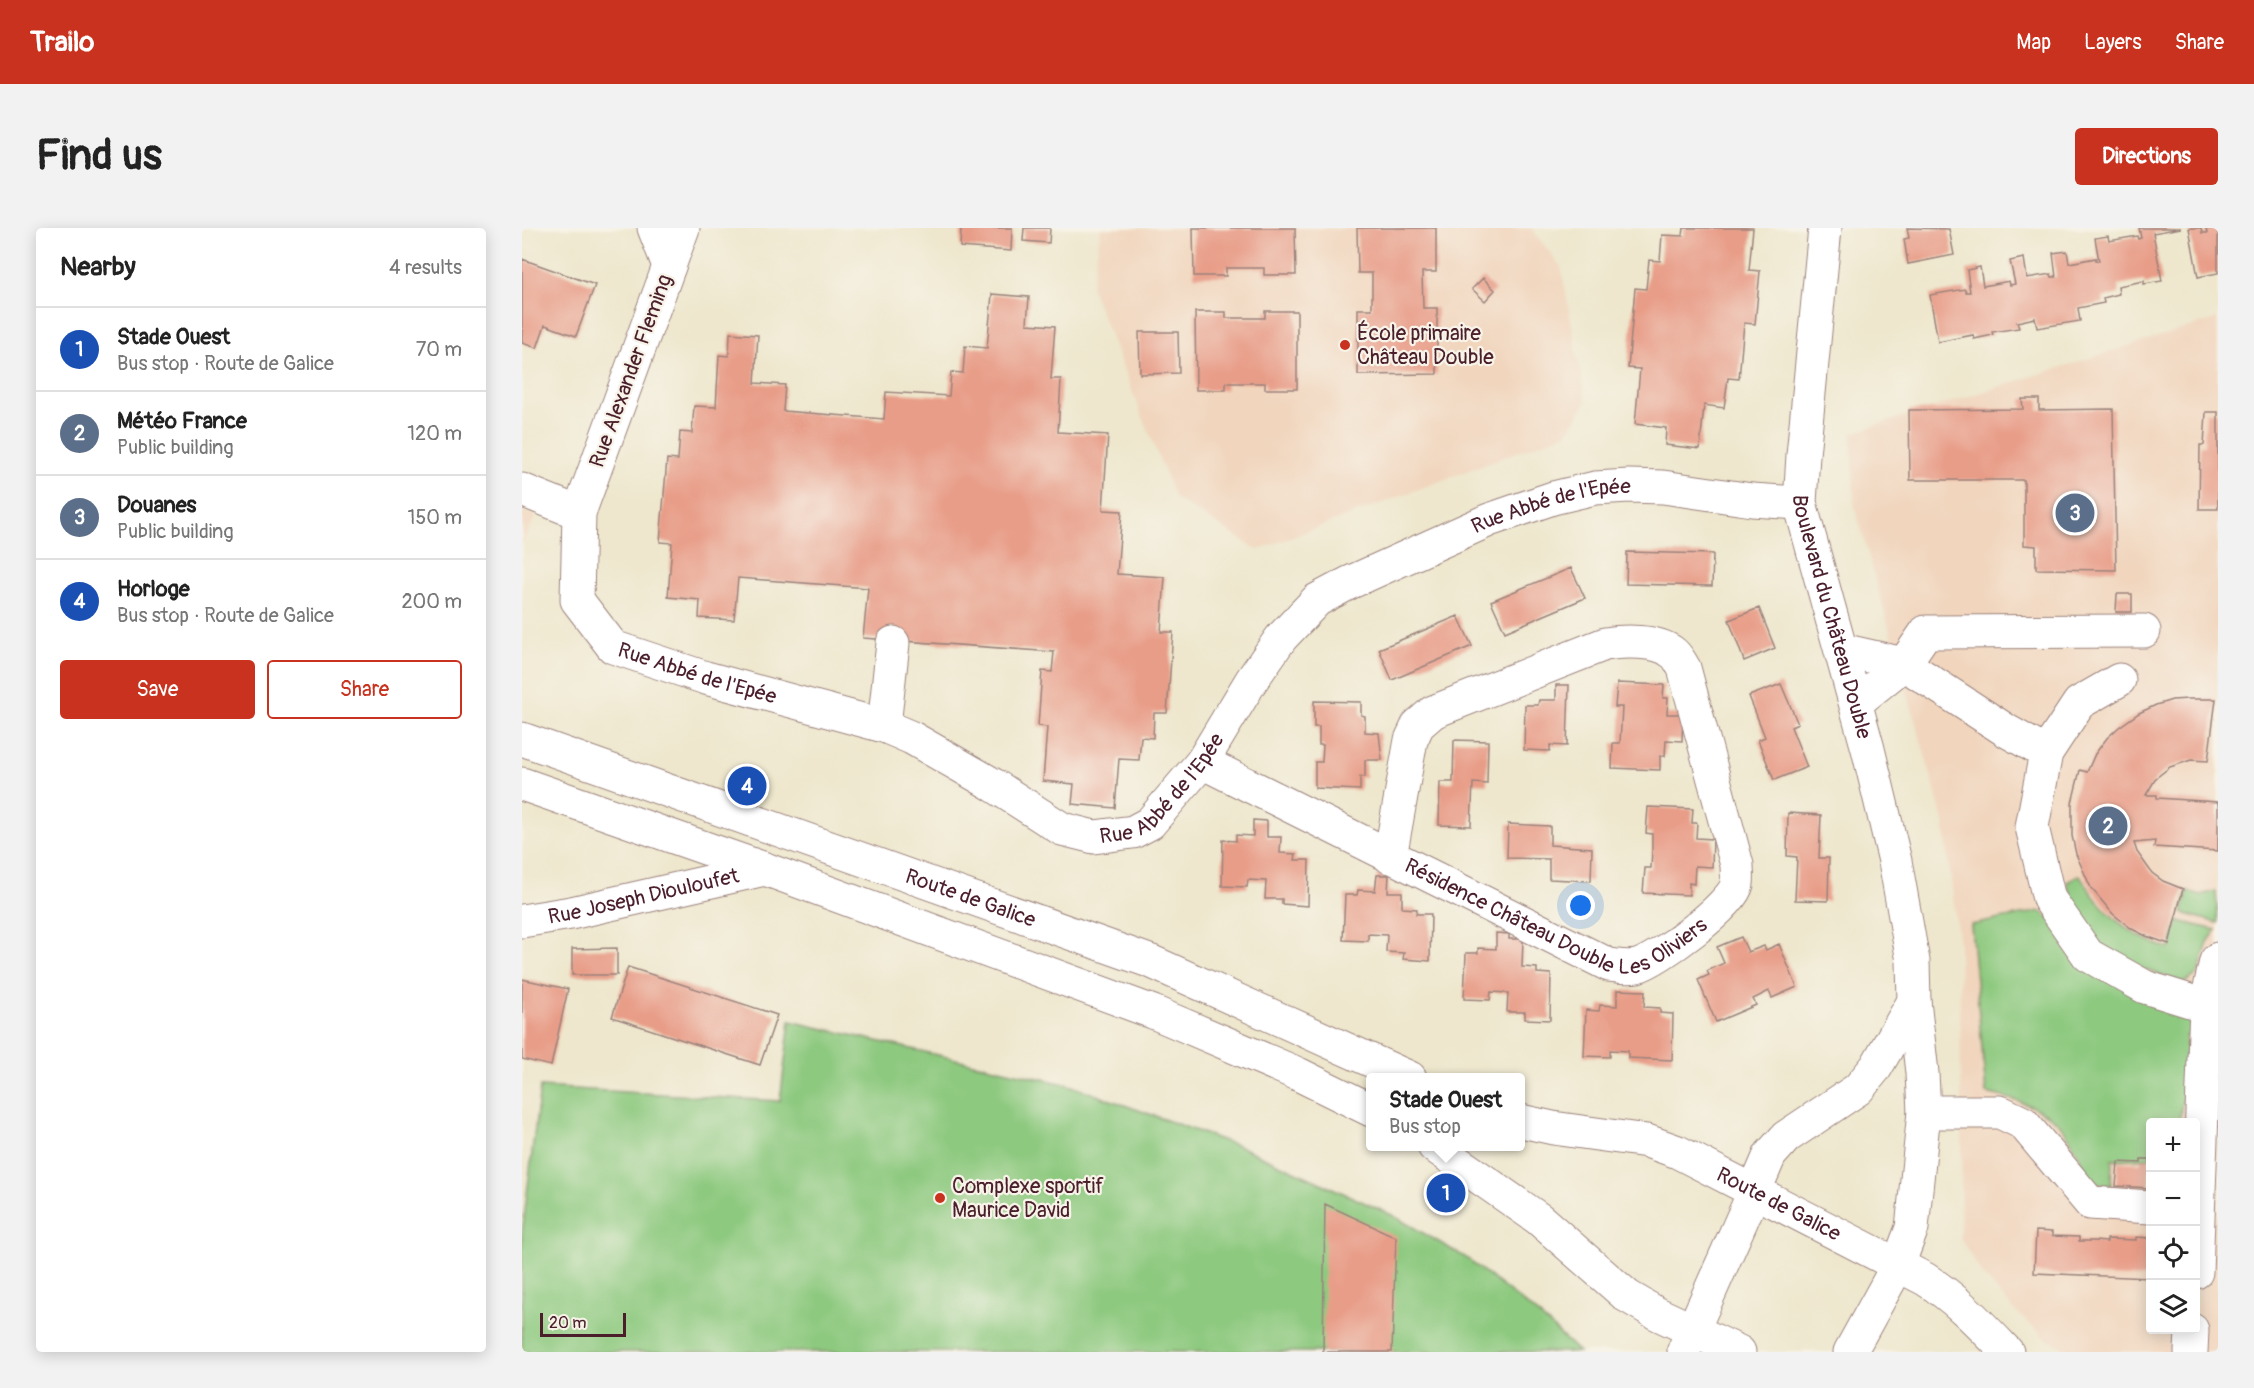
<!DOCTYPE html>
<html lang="en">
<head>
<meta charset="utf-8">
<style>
	body { margin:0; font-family:Pangolin,sans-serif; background:#f2f2f2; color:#222 }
	.controls { position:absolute; right:18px; bottom:18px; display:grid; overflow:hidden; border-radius:6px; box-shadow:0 3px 15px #0003 }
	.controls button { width:54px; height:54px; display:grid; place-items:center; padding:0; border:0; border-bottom:2px solid #e0e0e0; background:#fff; color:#222; font:30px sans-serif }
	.scale { position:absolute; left:18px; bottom:15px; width:86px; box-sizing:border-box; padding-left:6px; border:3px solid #4a1f2b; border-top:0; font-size:16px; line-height:21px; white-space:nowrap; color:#4a1f2b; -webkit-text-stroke:4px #f7f3e8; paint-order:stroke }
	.you { position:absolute; left:1059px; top:678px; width:21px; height:21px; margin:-15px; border:4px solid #fff; border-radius:50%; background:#1a73e8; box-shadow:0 0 0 9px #1a73e833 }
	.badge { display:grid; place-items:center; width:39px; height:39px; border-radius:50%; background:#c8321e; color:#fff; font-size:20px; font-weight:700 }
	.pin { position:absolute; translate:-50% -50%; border:3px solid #fff; box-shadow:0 2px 6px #0006 }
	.popup { position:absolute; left:844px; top:845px; width:159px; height:78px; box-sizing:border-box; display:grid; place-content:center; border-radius:6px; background:#fff; filter:drop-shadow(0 2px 4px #0005); font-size:20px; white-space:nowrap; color:#767676 }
	.popup b { font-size:22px; color:#222 }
	.popup::after { content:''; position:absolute; left:50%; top:100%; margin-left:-12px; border:12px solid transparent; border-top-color:#fff }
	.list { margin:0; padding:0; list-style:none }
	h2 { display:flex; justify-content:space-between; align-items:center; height:78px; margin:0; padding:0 24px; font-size:26px }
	h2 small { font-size:20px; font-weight:400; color:#767676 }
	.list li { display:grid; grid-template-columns:39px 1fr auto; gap:18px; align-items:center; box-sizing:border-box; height:84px; padding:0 24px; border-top:2px solid #e0e0e0 }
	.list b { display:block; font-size:22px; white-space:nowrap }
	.list p { margin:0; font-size:20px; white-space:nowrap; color:#767676 }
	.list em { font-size:20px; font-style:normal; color:#767676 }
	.actions { display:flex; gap:12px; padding:18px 24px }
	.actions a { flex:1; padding:14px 0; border:2px solid #c8321e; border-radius:6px; text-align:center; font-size:21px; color:#c8321e }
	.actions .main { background:#c8321e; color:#fff }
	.icon { flex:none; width:33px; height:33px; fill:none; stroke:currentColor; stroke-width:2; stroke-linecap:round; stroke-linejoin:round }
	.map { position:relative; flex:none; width:1696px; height:1124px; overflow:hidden; border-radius:6px }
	header { display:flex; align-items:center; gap:36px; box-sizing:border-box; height:84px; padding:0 30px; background:#c8321e; color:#fff }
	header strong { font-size:28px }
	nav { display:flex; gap:33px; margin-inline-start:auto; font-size:21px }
	.intro { display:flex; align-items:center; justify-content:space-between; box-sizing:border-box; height:144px; padding:0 36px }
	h1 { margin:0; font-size:42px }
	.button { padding:15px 27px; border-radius:6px; background:#c8321e; color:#fff; font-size:21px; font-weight:700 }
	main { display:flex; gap:36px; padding:0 36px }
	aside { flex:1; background:#fff; border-radius:6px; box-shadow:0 3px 15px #0003 }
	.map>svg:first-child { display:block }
</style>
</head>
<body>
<header>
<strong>Trailo</strong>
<nav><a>Map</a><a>Layers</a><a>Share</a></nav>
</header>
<div class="intro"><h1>Find us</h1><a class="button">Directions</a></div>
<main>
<aside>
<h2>Nearby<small>4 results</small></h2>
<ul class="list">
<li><span class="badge" style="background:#1a4fb4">1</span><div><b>Stade Ouest</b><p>Bus stop · Route de Galice</p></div><em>70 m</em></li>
<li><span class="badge" style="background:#5c6f8a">2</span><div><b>Météo France</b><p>Public building</p></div><em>120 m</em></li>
<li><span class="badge" style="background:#5c6f8a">3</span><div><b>Douanes</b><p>Public building</p></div><em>150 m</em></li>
<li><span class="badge" style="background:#1a4fb4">4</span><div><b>Horloge</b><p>Bus stop · Route de Galice</p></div><em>200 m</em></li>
</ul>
<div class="actions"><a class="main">Save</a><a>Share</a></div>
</aside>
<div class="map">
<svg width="1696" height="1124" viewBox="0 0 1696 1124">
	<rect width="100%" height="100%" fill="#f7f3e8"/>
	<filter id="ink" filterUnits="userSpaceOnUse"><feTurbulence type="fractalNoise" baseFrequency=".0167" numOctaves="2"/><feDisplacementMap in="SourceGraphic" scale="12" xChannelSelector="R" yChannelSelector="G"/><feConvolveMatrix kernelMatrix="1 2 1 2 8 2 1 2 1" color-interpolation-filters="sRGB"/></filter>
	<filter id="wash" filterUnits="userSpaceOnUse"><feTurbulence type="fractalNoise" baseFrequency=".008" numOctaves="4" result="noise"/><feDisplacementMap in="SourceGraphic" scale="24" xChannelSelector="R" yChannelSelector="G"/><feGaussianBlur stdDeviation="1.35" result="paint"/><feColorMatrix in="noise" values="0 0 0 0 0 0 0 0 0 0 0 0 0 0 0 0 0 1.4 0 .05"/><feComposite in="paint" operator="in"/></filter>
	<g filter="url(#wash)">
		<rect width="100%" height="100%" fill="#eee7cd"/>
		<path fill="#f1d5bd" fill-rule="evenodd" d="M 579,0 L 1009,0 L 1039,39 L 1064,174 L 1045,205 L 736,322 L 653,270 L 569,60 Z
			M 1696,90 L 1696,1124 L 1546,1124 L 1540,1119 L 1526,1112 L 1493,1083 L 1460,1046 L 1438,1010 L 1440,918 L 1437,717 L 1422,594 L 1332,276 L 1330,205 ZM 1628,894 L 1674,894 L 1674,1102 L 1628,1102 Z
			M 0,283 L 14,288 L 0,316 Z"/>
		<path fill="#8dc97f" stroke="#6c7455" stroke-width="1.5" d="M 1558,647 C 1578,683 1609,710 1648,721 L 1656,693 L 1694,702 L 1686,714 L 1676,746 L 1662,755 L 1618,740 L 1572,713 L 1552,680 L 1545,654 Z
			M 1666,663 L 1679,667 L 1694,663 L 1696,695 L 1660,685 Z
			M 1518,683 L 1667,783 L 1676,809 L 1664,808 L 1665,844 L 1657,894 L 1628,894 L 1628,930 L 1590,932 L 1589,958 L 1568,953 C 1561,935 1548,905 1533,892 C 1514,877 1487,870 1464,865 L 1449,697 Z
			M 268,793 L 547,857 L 719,919 L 870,987 L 943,1029 L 1018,1088 L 1057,1124 L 0,1124 L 0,1007 L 18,859 L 258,873 Z"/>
		<g id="blocks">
			<path fill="#e89d88" d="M 439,0 L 490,0 L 489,23 L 438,19 Z
				M 502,0 L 528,0 L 527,15 L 501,13 Z
				M 671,0 L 773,0 L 774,47 L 742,47 L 742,40 L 704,40 L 704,48 L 672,48 Z
				M 835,0 L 914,0 L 914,44 L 900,44 L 901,80 L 915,80 L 915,146 L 836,147 L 836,81 L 850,81 L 850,45 L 836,45 Z
				M 1162,0 L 1231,0 L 1227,42 L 1238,43 L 1233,96 L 1222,95 L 1217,151 L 1206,150 L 1202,180 L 1182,177 L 1178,221 L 1143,217 L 1144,200 L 1113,196 L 1118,141 L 1106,140 L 1113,60 L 1124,61 L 1127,32 L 1138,33 L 1140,7 L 1161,8 Z
				M 1385,0 L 1427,1 L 1432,27 L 1386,36 L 1382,11 L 1387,10 Z
				M 1617,0 L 1659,0 L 1631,5 L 1640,53 L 1622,56 L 1622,53 L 1596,58 L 1597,66 L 1581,70 L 1582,75 L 1556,80 L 1558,93 L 1515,100 L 1513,90 L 1495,94 L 1497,100 L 1470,104 L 1471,107 L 1452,111 L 1451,107 L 1416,114 L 1408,67 L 1443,61 L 1444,64 L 1448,64 L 1445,42 L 1458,39 L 1461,58 L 1487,53 L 1488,57 L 1493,56 L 1488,33 L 1502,30 L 1505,50 L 1529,46 L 1530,49 L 1534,49 L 1531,25 L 1545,23 L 1547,35 L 1574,30 L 1574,33 L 1577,33 L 1573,10 L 1586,8 L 1587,13 L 1615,8 L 1616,11 L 1619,10 Z
				M 1667,0 L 1679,0 L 1680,5 L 1685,5 L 1684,1 L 1696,0 L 1696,45 L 1676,49 Z
				M 0,31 L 73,57 L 54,108 L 23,97 L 15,120 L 0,115 Z
				M 961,50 L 973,62 L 963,73 L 950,61 Z
				M 470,66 L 507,69 L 505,96 L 533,98 L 529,151 L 539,151 L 536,204 L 586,207 L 581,282 L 600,283 L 595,346 L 643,349 L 639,404 L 651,404 L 645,485 L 632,485 L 631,510 L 619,509 L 617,532 L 597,531 L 593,580 L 550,576 L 552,556 L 521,553 L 525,499 L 516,498 L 520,443 L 530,444 L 532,424 L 341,410 L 346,360 L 216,350 L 212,392 L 177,390 L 178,372 L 146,369 L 150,315 L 138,314 L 145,231 L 156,232 L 158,204 L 170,205 L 172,178 L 194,179 L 197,127 L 207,128 L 208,105 L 236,107 L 233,155 L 263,157 L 261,183 L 362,191 L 364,164 L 427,168 L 429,144 L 441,145 L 443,118 L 465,120 Z
				M 743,83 L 775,83 L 775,161 L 743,161 L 743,155 L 704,155 L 704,162 L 674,162 L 673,84 L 704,84 L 704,90 L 743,90 Z
				M 617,104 L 656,104 L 657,145 L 618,146 Z
				M 1500,171 L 1517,171 L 1517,182 L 1591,181 L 1594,342 L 1514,341 L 1514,318 L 1502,317 L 1502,252 L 1388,252 L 1387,182 L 1501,181 Z
				M 1684,184 L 1696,184 L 1696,281 L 1677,281 L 1678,217 L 1682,217 Z
				M 1105,324 L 1191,326 L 1190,358 L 1104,356 Z
				M 1049,340 L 1063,370 L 983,404 L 969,373 Z
				M 1595,366 L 1610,366 L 1610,384 L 1594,384 Z
				M 1237,380 L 1253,420 L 1222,433 L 1207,392 Z
				M 936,388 L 950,418 L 870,452 L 857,421 Z
				M 1095,455 L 1142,457 L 1141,470 L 1146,470 L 1145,486 L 1161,486 L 1160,513 L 1144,512 L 1143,528 L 1138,528 L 1138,542 L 1090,540 L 1091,515 L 1098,515 L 1100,479 L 1093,479 Z
				M 1259,456 L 1276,496 L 1269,499 L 1285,539 L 1252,552 L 1236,512 L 1243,509 L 1227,468 Z
				M 1034,457 L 1047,457 L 1045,518 L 1028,517 L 1028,523 L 1002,522 L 1003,477 L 1016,477 L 1017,472 L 1034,472 Z
				M 1667,471 L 1694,471 L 1686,533 L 1669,532 L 1648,539 L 1634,550 L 1624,567 L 1635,567 L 1635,570 L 1696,574 L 1696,623 L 1632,619 L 1633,613 L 1612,615 L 1615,624 L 1630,645 L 1641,653 L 1661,661 L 1647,716 L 1624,708 L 1610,701 L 1591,686 L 1569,660 L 1554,626 L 1550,608 L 1550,575 L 1558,542 L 1565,544 L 1573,526 L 1585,510 L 1597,499 L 1617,485 L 1634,477 L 1650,472 Z
				M 792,473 L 839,474 L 839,487 L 843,488 L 843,504 L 857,505 L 860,532 L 843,532 L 843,549 L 838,549 L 838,562 L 793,560 L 793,534 L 800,534 L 801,517 L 797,517 L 797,499 L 792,499 Z
				M 932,512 L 966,513 L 965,556 L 951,555 L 949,598 L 917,597 L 918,554 L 931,554 Z
				M 1126,579 L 1171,581 L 1170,595 L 1175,595 L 1174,610 L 1191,611 L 1190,639 L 1173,638 L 1172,656 L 1167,655 L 1167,667 L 1121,665 L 1123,640 L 1129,640 L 1130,622 L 1130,606 L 1124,605 Z
				M 1266,585 L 1299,587 L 1297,630 L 1307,630 L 1306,673 L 1273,672 L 1275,629 L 1265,628 Z
				M 731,592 L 745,593 L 745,609 L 759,609 L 758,625 L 774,626 L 773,632 L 787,632 L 786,678 L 760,676 L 760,671 L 743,671 L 744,653 L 726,652 L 725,659 L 700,658 L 701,612 L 714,613 L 714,607 L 731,608 Z
				M 986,596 L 1028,598 L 1028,617 L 1070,620 L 1069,653 L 1027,651 L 1027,631 L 985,630 Z
				M 855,647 L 867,647 L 866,664 L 880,664 L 880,680 L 895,681 L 894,686 L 909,686 L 908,733 L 881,731 L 882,725 L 864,724 L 865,707 L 846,706 L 846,713 L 821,712 L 823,667 L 835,667 L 836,662 L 853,663 Z
				M 974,705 L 987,706 L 987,711 L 1001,711 L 1000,739 L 1015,740 L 1015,745 L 1029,746 L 1028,792 L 1003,791 L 1003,784 L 985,784 L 986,765 L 969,764 L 968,772 L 942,771 L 944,725 L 956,725 L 956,720 L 974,721 Z
				M 1219,709 L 1226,724 L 1242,718 L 1244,722 L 1257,716 L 1275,759 L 1250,770 L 1247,763 L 1231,771 L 1234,777 L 1194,794 L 1176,752 L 1187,747 L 1185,743 L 1202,735 L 1195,719 Z
				M 95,720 L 95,747 L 50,747 L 50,721 Z
				M 106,739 L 255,787 L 238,837 L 90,789 Z
				M 0,751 L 46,761 L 29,838 L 0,831 Z
				M 1095,762 L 1123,763 L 1122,779 L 1138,780 L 1138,785 L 1151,786 L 1150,832 L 1106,830 L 1106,823 L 1088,822 L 1088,829 L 1062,828 L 1064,782 L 1077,783 L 1078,777 L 1095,778 Z
				M 1619,931 L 1628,931 L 1628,960 L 1594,958 L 1596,934 L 1619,935 Z
				M 803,976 L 874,1009 L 870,1124 L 801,1124 Z
				M 1514,1003 L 1530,1004 L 1530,1008 L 1557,1009 L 1557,1013 L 1572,1013 L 1585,1014 L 1585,1011 L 1614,1012 L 1614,1009 L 1628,1010 L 1628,1050 L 1512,1045 Z"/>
		</g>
	</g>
	<g filter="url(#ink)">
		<use href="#blocks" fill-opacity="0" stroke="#9c837c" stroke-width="1.5"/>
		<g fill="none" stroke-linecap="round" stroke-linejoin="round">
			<defs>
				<g id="minor">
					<path d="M 132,0 L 147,38"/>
					<path id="s1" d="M 161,0 L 57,285 L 55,372 L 91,419 L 184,450 L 362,498 L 390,510 L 470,556 L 540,601 L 572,609 L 611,604 L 628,595 L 680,534 L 729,453 L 759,410 L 795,372 L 827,355 L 967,292 L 1031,270 L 1073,260 L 1107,258 L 1141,259 L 1230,272 L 1278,275"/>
					<path id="s2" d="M 1303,0 L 1281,227 L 1278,275 L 1346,521 L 1373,633 L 1391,733 L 1392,773 L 1400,845 L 1402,884 L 1390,1000 L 1376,1037"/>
					<path d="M 0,262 L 57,285"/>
					<path d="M 1320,422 L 1382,436 L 1335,474"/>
					<path d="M 1597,452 L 1557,475 L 1524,525 L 1510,599 L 1527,671 L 1566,727 L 1623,759 L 1684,778 L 1694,733 L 1696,731"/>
					<path d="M 362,498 L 371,415"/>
					<path d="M 1524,525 L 1485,503 L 1382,436 L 1404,404 L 1622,403"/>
					<path id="s3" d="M 680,534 L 1087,737 C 1096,738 1105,740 1115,738 C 1136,732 1210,678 1215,656 C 1216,650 1215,643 1215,637 L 1162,440 C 1159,435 1155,427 1150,424 C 1135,412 1101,413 1083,416 L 911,484 L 896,497 L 889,512 L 868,629"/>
					<path id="s4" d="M 0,693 L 49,685 L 243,641"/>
					<path d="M 1402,884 L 1478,884 L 1501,895 L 1568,975 L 1628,979"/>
					<path d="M 1233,962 L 1248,927 L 1264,909 L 1336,861 L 1354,839 L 1392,773"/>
					<path d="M 1674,1044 L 1684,778"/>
					<path d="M 1669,1124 L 1670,1102"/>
				</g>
				<g id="major">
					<path id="s5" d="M 0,511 L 630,734 L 888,850"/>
					<path d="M 0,556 L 243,641 L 631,784 L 776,846 L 849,882"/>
					<path id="s6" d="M 999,893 L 1031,900 L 1125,913 L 1156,924 L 1403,1051 C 1435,1071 1459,1097 1485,1124"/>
					<path d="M 912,918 L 1017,991 L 1105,1068 L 1134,1085 L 1217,1124"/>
					<path d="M 1162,1122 L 1233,962"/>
					<path d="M 1328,1124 L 1376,1037"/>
				</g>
			</defs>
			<use href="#minor" stroke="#9c837c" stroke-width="35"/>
			<use href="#major" stroke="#9c837c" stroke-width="35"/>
			<use href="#minor" stroke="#fff" stroke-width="33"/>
			<use href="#major" stroke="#fff" stroke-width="33"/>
		</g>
	</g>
	<g fill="#c8321e" stroke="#f7f3e8" stroke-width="2">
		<circle cx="823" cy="117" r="6"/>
		<circle cx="418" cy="970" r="6"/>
	</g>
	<g text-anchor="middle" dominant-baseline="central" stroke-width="4.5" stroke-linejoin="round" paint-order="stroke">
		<g font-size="21" fill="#4a1f2b" stroke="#f7f3e8" text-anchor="start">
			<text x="835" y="105">École primaire<tspan x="835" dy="24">Château Double</tspan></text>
			<text x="430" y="958">Complexe sportif<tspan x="430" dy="24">Maurice David</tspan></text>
		</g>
		<g font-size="21" fill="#4a1f2b" stroke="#f7f3e8">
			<text transform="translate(109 143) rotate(-70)">Rue Alexander Fleming</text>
			<text stroke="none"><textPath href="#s1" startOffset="1563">Rue Abbé de l'Epée</textPath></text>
			<text stroke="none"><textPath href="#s2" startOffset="394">Boulevard du Château Double</textPath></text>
			<text stroke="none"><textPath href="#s1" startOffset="538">Rue Abbé de l'Epée</textPath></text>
			<text stroke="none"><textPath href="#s1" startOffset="1059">Rue Abbé de l'Epée</textPath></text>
			<text stroke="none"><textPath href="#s3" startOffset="396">Résidence Château Double Les Oliviers</textPath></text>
			<text stroke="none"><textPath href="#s4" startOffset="124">Rue Joseph Diouloufet</textPath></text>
			<text stroke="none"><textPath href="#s5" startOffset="476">Route de Galice</textPath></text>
			<text stroke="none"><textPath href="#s6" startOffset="274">Route de Galice</textPath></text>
		</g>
	</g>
</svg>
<div class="controls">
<button>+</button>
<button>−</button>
<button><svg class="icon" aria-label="locate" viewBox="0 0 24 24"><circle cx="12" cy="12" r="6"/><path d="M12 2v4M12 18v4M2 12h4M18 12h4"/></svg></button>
<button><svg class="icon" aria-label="layers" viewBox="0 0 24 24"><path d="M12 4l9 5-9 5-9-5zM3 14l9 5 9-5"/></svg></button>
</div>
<div class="scale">20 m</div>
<div class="you"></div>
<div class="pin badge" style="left:924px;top:965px;background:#1a4fb4">1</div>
<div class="popup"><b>Stade Ouest</b>Bus stop</div>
<div class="pin badge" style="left:1586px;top:598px;background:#5c6f8a">2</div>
<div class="pin badge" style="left:1553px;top:285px;background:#5c6f8a">3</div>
<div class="pin badge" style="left:225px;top:558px;background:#1a4fb4">4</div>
</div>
</main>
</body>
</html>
